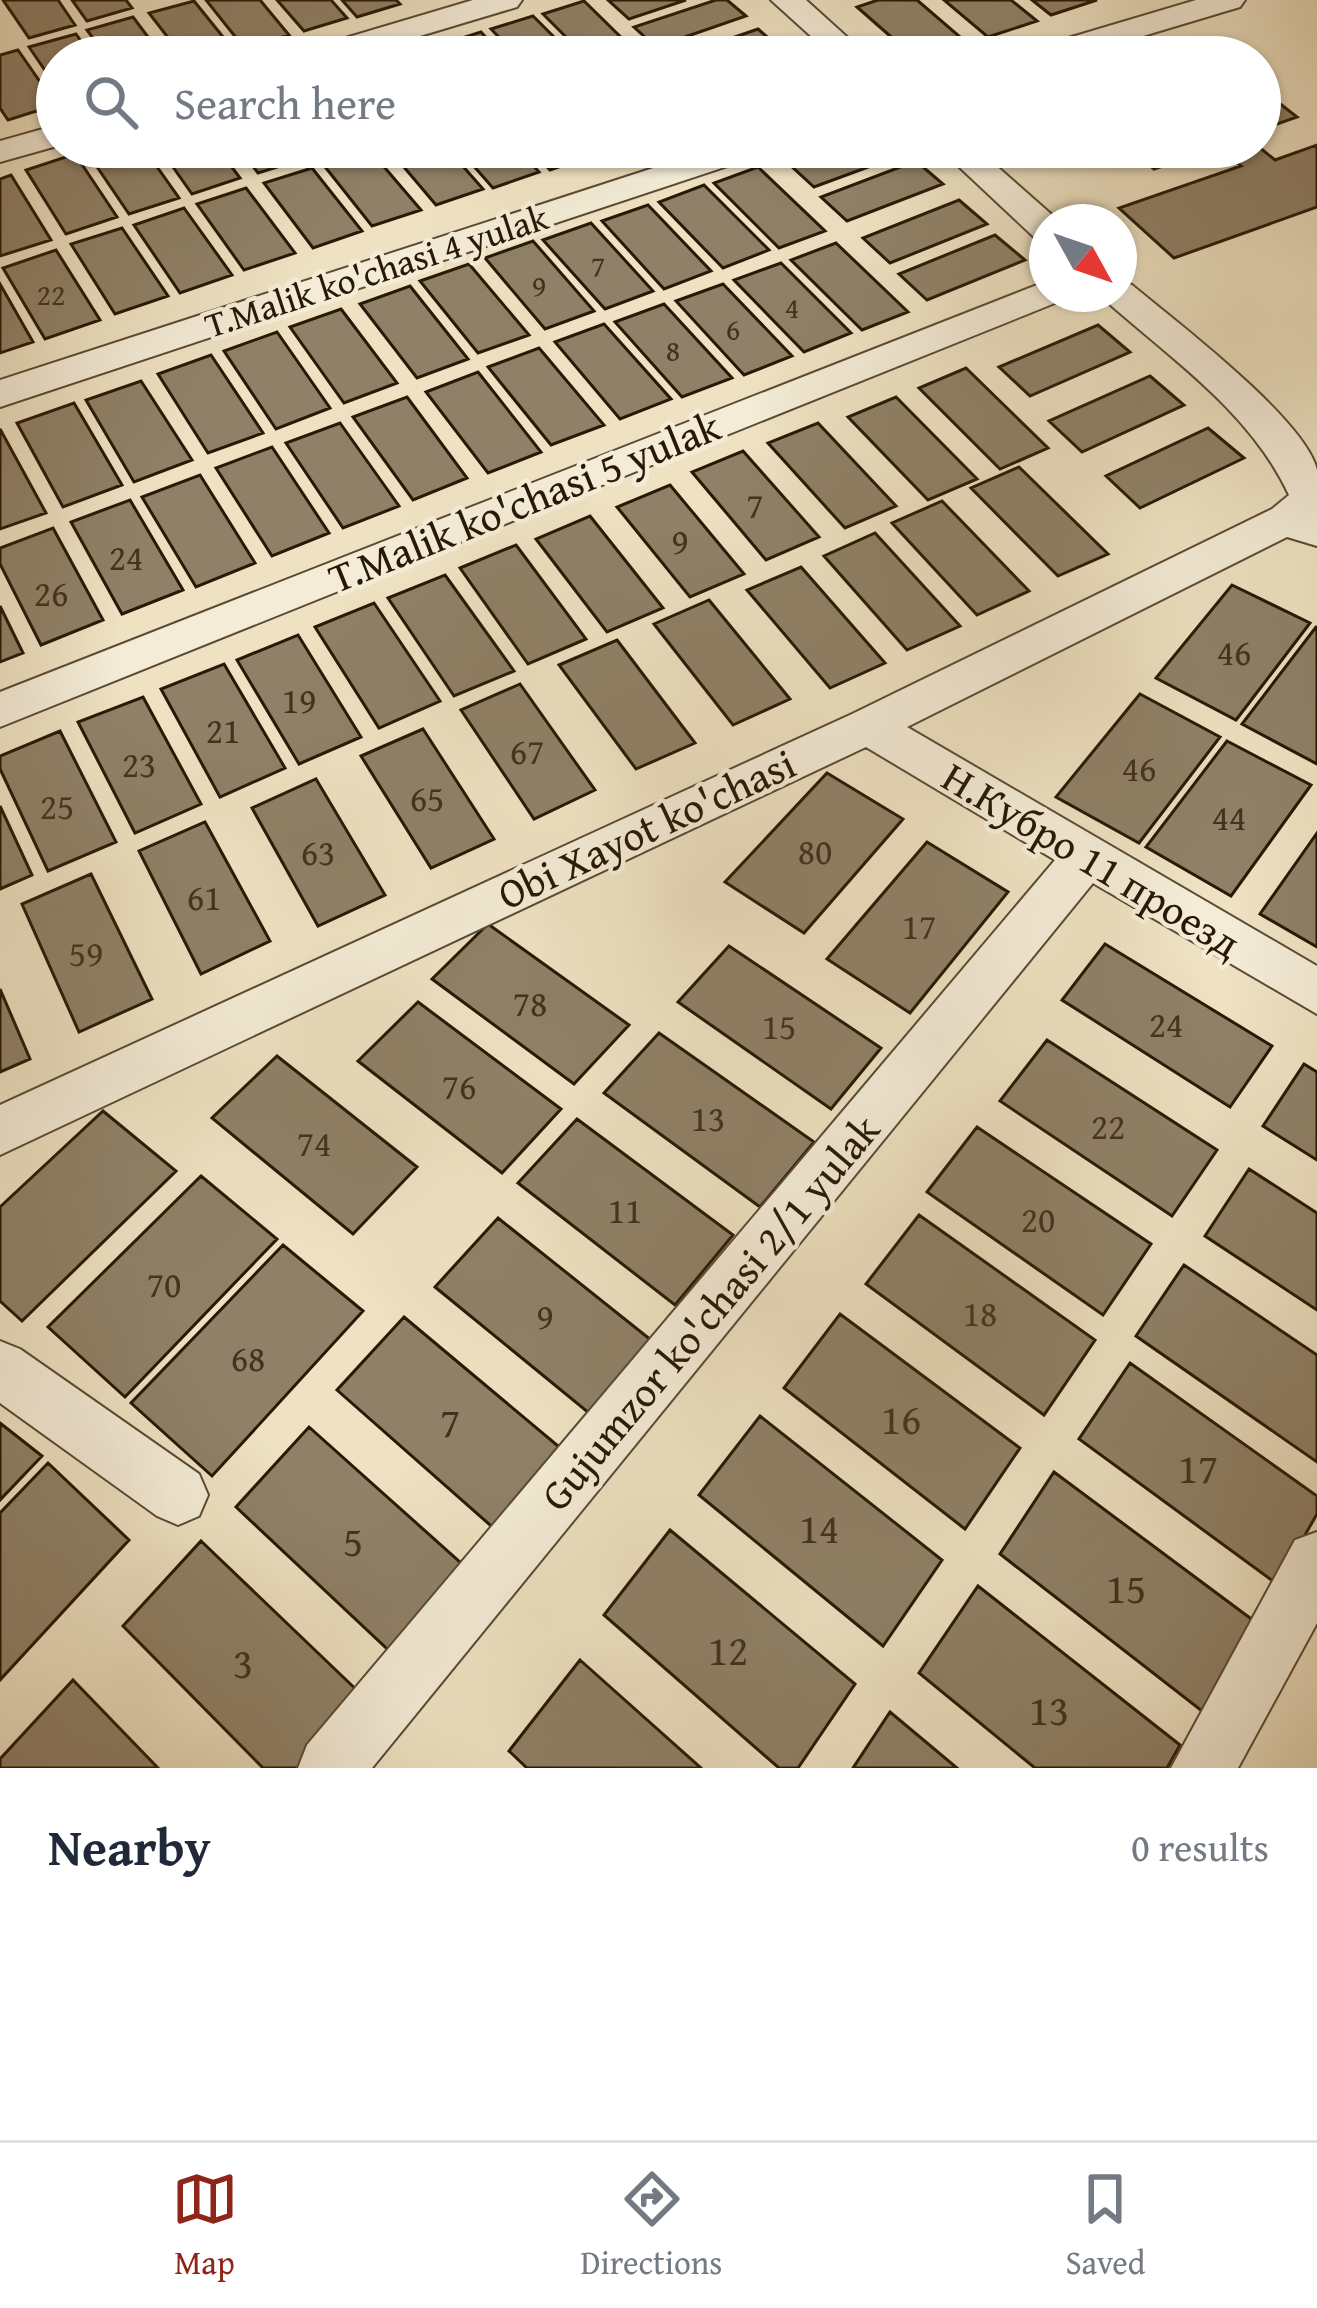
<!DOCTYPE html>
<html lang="en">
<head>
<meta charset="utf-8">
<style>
	body { margin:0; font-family:"Gentium Book Plus",serif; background:#f2f2f3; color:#1f2937 }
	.compass { position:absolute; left:1029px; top:204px; width:108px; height:108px; border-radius:50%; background:#fff; box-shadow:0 3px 9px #0004; rotate:130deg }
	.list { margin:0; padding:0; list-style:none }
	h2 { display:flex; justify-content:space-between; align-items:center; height:156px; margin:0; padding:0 48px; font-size:51px }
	h2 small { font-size:39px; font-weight:400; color:#747a83 }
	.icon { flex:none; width:66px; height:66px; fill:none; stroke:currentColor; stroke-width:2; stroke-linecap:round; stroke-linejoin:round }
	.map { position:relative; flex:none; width:1317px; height:1768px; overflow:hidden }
	.search { position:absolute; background:#fff; box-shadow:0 3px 9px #0004; left:36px; right:36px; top:36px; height:132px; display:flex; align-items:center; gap:30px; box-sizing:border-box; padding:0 42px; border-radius:66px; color:#747a83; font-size:45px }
	.sheet { height:372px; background:#fff }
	nav { display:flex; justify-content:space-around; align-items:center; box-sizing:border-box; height:168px; border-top:3px solid #e0e1e3; background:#fff; font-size:33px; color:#747a83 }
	nav a { display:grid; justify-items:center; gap:6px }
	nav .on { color:#8f2418 }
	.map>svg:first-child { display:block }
</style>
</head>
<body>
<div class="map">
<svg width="1317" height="1768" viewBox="0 0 1317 1768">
	<rect width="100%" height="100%" fill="#eee2c2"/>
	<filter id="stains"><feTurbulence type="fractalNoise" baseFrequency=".00167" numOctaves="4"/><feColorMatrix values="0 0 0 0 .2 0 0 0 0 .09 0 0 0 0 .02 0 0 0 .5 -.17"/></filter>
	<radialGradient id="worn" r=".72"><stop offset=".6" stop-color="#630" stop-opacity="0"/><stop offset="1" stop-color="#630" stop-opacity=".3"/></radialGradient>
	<path fill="#8f8167" stroke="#281805" stroke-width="3" d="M 3,0 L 58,0 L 75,25 L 29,38 Z
		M 72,0 L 126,0 L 132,8 L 87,21 Z
		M 206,0 L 260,0 L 289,35 L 245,49 Z
		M 277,0 L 331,0 L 347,18 L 304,31 Z
		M 342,0 L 396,0 L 400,4 L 357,17 Z
		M 608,0 L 686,0 L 629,19 Z
		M 716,0 L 727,0 L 746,16 L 656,47 L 634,27 Z
		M 878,0 L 917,0 L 966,42 L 914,57 L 857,7 Z
		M 944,0 L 1011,0 L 1037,21 L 988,37 Z
		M 1032,0 L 1097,0 L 1051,15 Z
		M 194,1 L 236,53 L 183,57 L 149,13 Z
		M 584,1 L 638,54 L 586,57 L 543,14 Z
		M 533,16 L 574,57 L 518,57 L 491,29 Z
		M 133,17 L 163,57 L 107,57 L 87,30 Z
		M 758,29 L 781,49 L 759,57 L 677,57 Z
		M 481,32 L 504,57 L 448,57 L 437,46 Z
		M 76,34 L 92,57 L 57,57 L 57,88 L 29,47 Z
		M 18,50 L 56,105 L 8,120 L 0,108 L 0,55 Z
		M 1260,88 L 1297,117 L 1260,130 Z
		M 1317,145 L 1317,207 L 1174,258 L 1119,208 L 1241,166 L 1219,147 L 1259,147 L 1275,160 Z
		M 101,147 L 143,147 L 179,198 L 129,214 L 87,152 Z
		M 159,147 L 217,147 L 240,178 L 192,194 Z
		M 238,147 L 297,147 L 306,158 L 258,173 Z
		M 387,147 L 446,147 L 483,189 L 436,205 Z
		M 457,147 L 517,147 L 539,172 L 493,188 Z
		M 529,147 L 589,147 L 596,154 L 550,170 Z
		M 835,147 L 903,147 L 909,152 L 814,187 L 789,164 Z
		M 1128,147 L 1219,147 L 1154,169 Z
		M 368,148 L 421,210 L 372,226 L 322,163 Z
		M 75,154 L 117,217 L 66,234 L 26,170 Z
		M 916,161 L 943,184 L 847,221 L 821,197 Z
		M 758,167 L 825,231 L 779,248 L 714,183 Z
		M 312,168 L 362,231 L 313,248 L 264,183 Z
		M 11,175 L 51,240 L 0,256 L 0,179 Z
		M 704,185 L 769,250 L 723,268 L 659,202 Z
		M 246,188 L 295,253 L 244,270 L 197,204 Z
		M 959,200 L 987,224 L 890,263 L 863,238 Z
		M 648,205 L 711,271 L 664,289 L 602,221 Z
		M 184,208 L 232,275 L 180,293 L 134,225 Z
		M 591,223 L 653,291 L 605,309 L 543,240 Z
		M 122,228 L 168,296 L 115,314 L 71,244 Z
		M 995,235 L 1025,260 L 927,300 L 899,274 Z
		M 533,241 L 594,311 L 545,329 L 485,258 Z
		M 836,243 L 908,312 L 862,330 L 791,260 Z
		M 56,250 L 100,320 L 45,339 L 3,268 Z
		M 781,263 L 851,333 L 804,352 L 734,280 Z
		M 469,264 L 529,335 L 478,353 L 420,281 Z
		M 0,284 L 33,342 L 0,353 Z
		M 723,284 L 792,356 L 744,375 L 676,301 Z
		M 410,286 L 468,359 L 417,378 L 360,304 Z
		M 664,304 L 732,378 L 682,397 L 615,322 Z
		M 341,309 L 397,383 L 344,403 L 290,327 Z
		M 604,324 L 671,399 L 620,419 L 555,342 Z
		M 1098,325 L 1130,352 L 1030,396 L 999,367 Z
		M 277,332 L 330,408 L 276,429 L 224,351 Z
		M 539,348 L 604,425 L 551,445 L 488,367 Z
		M 211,355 L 263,433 L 208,453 L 158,374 Z
		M 966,368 L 1048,448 L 1000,469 L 919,388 Z
		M 478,372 L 541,452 L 488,473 L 426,392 Z
		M 1150,376 L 1184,405 L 1082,452 L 1049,421 Z
		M 141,381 L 192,460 L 134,482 L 86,400 Z
		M 407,397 L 467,478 L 413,500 L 353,417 Z
		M 896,397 L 977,479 L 928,500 L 848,417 Z
		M 74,403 L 122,485 L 63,507 L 17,423 Z
		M 340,423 L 399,506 L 343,528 L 286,443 Z
		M 818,423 L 896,506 L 845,528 L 768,443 Z
		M 1208,428 L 1244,458 L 1140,508 L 1106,476 Z
		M 0,429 L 46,513 L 0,529 Z
		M 272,447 L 329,533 L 272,556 L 216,468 Z
		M 743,451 L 819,537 L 766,560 L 692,472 Z
		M 1019,467 L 1108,554 L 1058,576 L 971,488 Z
		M 200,475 L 255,563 L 196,587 L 142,497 Z
		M 670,485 L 744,574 L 690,597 L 617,507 Z
		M 130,500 L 183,590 L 122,614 L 71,522 Z
		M 942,501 L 1029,591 L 977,615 L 892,523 Z
		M 590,516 L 663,608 L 607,632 L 536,539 Z
		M 53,528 L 103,620 L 41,645 L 0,564 L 0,548 Z
		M 875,533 L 960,626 L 907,650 L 824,556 Z
		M 516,545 L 586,639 L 528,664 L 460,568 Z
		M 801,567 L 885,663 L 830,688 L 747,590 Z
		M 445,575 L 514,671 L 454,696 L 388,598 Z
		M 1232,585 L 1310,623 L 1236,720 L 1156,678 Z
		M 709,600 L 790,699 L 733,725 L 654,624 Z
		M 374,603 L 440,701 L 379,728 L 315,627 Z
		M 0,606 L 23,653 L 0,662 Z
		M 1316,627 L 1317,627 L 1317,764 L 1242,724 Z
		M 298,635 L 361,737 L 299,764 L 237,660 Z
		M 617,640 L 695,743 L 636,769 L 559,665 Z
		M 224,664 L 285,768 L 220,797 L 161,689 Z
		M 520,684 L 595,790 L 534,819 L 461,710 Z
		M 1140,694 L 1220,737 L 1139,843 L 1056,797 Z
		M 143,697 L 201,804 L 135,833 L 78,722 Z
		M 423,729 L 494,839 L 431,868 L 361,756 Z
		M 60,731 L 116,842 L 48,871 L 0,769 L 0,756 Z
		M 1227,741 L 1311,785 L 1231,896 L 1146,847 Z
		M 827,773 L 903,819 L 804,933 L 725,882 Z
		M 316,779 L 385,895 L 318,926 L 252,808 Z
		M 0,806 L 32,875 L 0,889 Z
		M 205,822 L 270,941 L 201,974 L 139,851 Z
		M 1317,833 L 1317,947 L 1260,914 Z
		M 927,842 L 1008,892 L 910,1013 L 827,959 Z
		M 91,874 L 152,999 L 79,1032 L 22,904 Z
		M 488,924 L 629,1025 L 574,1084 L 432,979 Z
		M 1105,944 L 1272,1046 L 1230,1107 L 1062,1000 Z
		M 729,946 L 881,1048 L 831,1109 L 678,1002 Z
		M 0,989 L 30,1059 L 0,1072 Z
		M 418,1002 L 561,1109 L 502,1173 L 358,1061 Z
		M 659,1033 L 814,1142 L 760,1207 L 604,1093 Z
		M 1047,1040 L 1217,1150 L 1172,1216 L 1000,1101 Z
		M 277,1056 L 417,1167 L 353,1234 L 212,1118 Z
		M 1304,1064 L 1317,1072 L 1317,1160 L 1263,1126 Z
		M 103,1111 L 176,1171 L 22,1321 L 0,1301 L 0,1207 Z
		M 577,1119 L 733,1235 L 675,1305 L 518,1183 Z
		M 977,1127 L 1151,1244 L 1103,1315 L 927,1192 Z
		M 1249,1169 L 1317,1213 L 1317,1310 L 1205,1236 Z
		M 201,1176 L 277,1239 L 125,1397 L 48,1327 Z
		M 919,1215 L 1095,1340 L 1044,1415 L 866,1284 Z
		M 498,1218 L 656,1344 L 595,1418 L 435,1287 Z
		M 283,1245 L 363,1311 L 212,1476 L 131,1403 Z
		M 1184,1265 L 1317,1355 L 1317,1462 L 1136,1336 Z
		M 840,1314 L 1020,1448 L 965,1529 L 784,1388 Z
		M 404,1317 L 564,1451 L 498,1532 L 337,1390 Z
		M 1130,1363 L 1317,1496 L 1317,1514 L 1277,1584 L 1079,1439 Z
		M 760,1416 L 942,1560 L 883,1646 L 699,1495 Z
		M 0,1423 L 42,1456 L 0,1500 Z
		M 309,1427 L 471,1572 L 399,1660 L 236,1507 Z
		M 48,1463 L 129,1540 L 0,1680 L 0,1513 Z
		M 1054,1472 L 1254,1621 L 1202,1711 L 1000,1554 Z
		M 670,1530 L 855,1684 L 798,1768 L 779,1768 L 604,1615 Z
		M 201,1541 L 364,1697 L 306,1768 L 263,1768 L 123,1626 Z
		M 978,1586 L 1180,1745 L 1167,1768 L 1035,1768 L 919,1673 Z
		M 580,1660 L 701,1768 L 527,1768 L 509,1751 Z
		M 73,1680 L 158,1768 L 0,1768 L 0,1759 Z
		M 890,1712 L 957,1768 L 853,1768 Z"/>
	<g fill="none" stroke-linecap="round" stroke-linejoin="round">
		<defs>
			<path id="minor" d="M 473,0 L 522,0 L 517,7 L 350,57 L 300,57 L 305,50 Z
				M 771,0 L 806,0 L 869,57 L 834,57 Z
				M 1196,0 L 1245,0 L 1240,7 L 1073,57 L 1023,57 L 1028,50 Z
				M 57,125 L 57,146 L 0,162 L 0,141 Z
				M 718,147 L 769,147 L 764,154 L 0,407 L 0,380 Z
				M 938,147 L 975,147 L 1060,222 L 1047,222 L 1047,240 L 1034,237 Z
				M 1047,281 L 1047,294 L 1065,294 L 1060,301 L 0,727 L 0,692 Z
				M 1119,281 L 1132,285 C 1175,321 1305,419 1317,470 C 1317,493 1317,523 1317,546 L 1287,537 L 907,727 L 1317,966 L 1317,1014 L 1093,883 L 372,1768 L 298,1768 L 307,1745 L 1055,860 L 866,747 L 0,1155 L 0,1105 L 852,714 L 1272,509 L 1289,495 C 1251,413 1173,360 1106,301 L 1101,294 L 1119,294 Z
				M 0,1341 L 20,1349 L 199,1474 L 208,1495 L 199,1516 L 178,1525 L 157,1516 L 0,1403 Z
				M 1317,1532 L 1317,1623 L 1238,1768 L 1171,1768 L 1295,1540 Z"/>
		</defs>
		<use href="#minor" stroke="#5a4a34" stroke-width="4"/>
		<use href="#minor" fill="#f4ecd7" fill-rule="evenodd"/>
	</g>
	<g text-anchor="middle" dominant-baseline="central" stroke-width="9" stroke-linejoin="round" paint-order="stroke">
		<g font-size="30" fill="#42321e">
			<text x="598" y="265">7</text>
			<text x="539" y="285">9</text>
			<text x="51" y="294">22</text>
			<text x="792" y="307">4</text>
			<text x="733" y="329">6</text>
			<text x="673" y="350">8</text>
		</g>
		<g font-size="36" fill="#281805" stroke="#f4ecd7">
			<text transform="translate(376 270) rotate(-18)">T.Malik ko'chasi 4 yulak</text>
		</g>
		<g font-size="36" fill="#42321e">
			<text x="755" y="504">7</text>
			<text x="680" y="540">9</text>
			<text x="126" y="556">24</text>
			<text x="51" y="592">26</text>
			<text x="1234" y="651">46</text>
			<text x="299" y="699">19</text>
			<text x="223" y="729">21</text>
			<text x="527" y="750">67</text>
			<text x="139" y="763">23</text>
			<text x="1139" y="767">46</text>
			<text x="427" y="797">65</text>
			<text x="57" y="805">25</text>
			<text x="1229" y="816">44</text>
			<text x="815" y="850">80</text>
			<text x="318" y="851">63</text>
			<text x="204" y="896">61</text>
			<text x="919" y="925">17</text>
			<text x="86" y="952">59</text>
			<text x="530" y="1002">78</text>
			<text x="1166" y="1023">24</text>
			<text x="779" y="1025">15</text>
			<text x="459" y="1085">76</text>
			<text x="708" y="1117">13</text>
			<text x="1108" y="1125">22</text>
			<text x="314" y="1142">74</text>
			<text x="625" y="1209">11</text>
			<text x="1038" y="1218">20</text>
			<text x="164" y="1283">70</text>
			<text x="980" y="1312">18</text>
			<text x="545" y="1315">9</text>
			<text x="248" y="1357">68</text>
		</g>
		<g font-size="42" fill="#281805" stroke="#f4ecd7">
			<text transform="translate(524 501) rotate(-22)">T.Malik ko'chasi 5 yulak</text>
			<text transform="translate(646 828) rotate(-25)">Obi Xayot ko'chasi</text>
			<text transform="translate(1092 859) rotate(31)">Н.Кубро 11 проезд</text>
			<text transform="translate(709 1312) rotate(-50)">Gujumzor ko'chasi 2/1 yulak</text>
		</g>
		<g font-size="42" fill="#42321e">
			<text x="901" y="1418">16</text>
			<text x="450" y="1421">7</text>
			<text x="1198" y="1467">17</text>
			<text x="819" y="1527">14</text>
			<text x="353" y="1540">5</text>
			<text x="1126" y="1587">15</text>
			<text x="728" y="1649">12</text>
			<text x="243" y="1662">3</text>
			<text x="1049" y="1709">13</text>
		</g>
	</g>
	<rect width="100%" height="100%" filter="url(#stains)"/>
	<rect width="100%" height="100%" fill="url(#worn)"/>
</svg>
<svg class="compass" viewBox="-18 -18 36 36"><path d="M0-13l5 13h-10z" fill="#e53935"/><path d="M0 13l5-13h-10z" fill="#747a83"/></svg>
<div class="search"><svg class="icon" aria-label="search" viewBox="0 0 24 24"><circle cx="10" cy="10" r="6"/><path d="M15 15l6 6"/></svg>Search here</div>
</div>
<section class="sheet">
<h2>Nearby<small>0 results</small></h2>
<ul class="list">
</ul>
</section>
<nav>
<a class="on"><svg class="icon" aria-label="map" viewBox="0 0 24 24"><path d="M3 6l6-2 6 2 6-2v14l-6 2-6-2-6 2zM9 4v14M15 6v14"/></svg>Map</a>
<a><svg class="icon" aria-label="directions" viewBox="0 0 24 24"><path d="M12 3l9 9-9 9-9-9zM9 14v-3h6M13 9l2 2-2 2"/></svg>Directions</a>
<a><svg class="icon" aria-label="saved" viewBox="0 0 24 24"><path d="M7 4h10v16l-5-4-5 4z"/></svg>Saved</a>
</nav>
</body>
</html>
